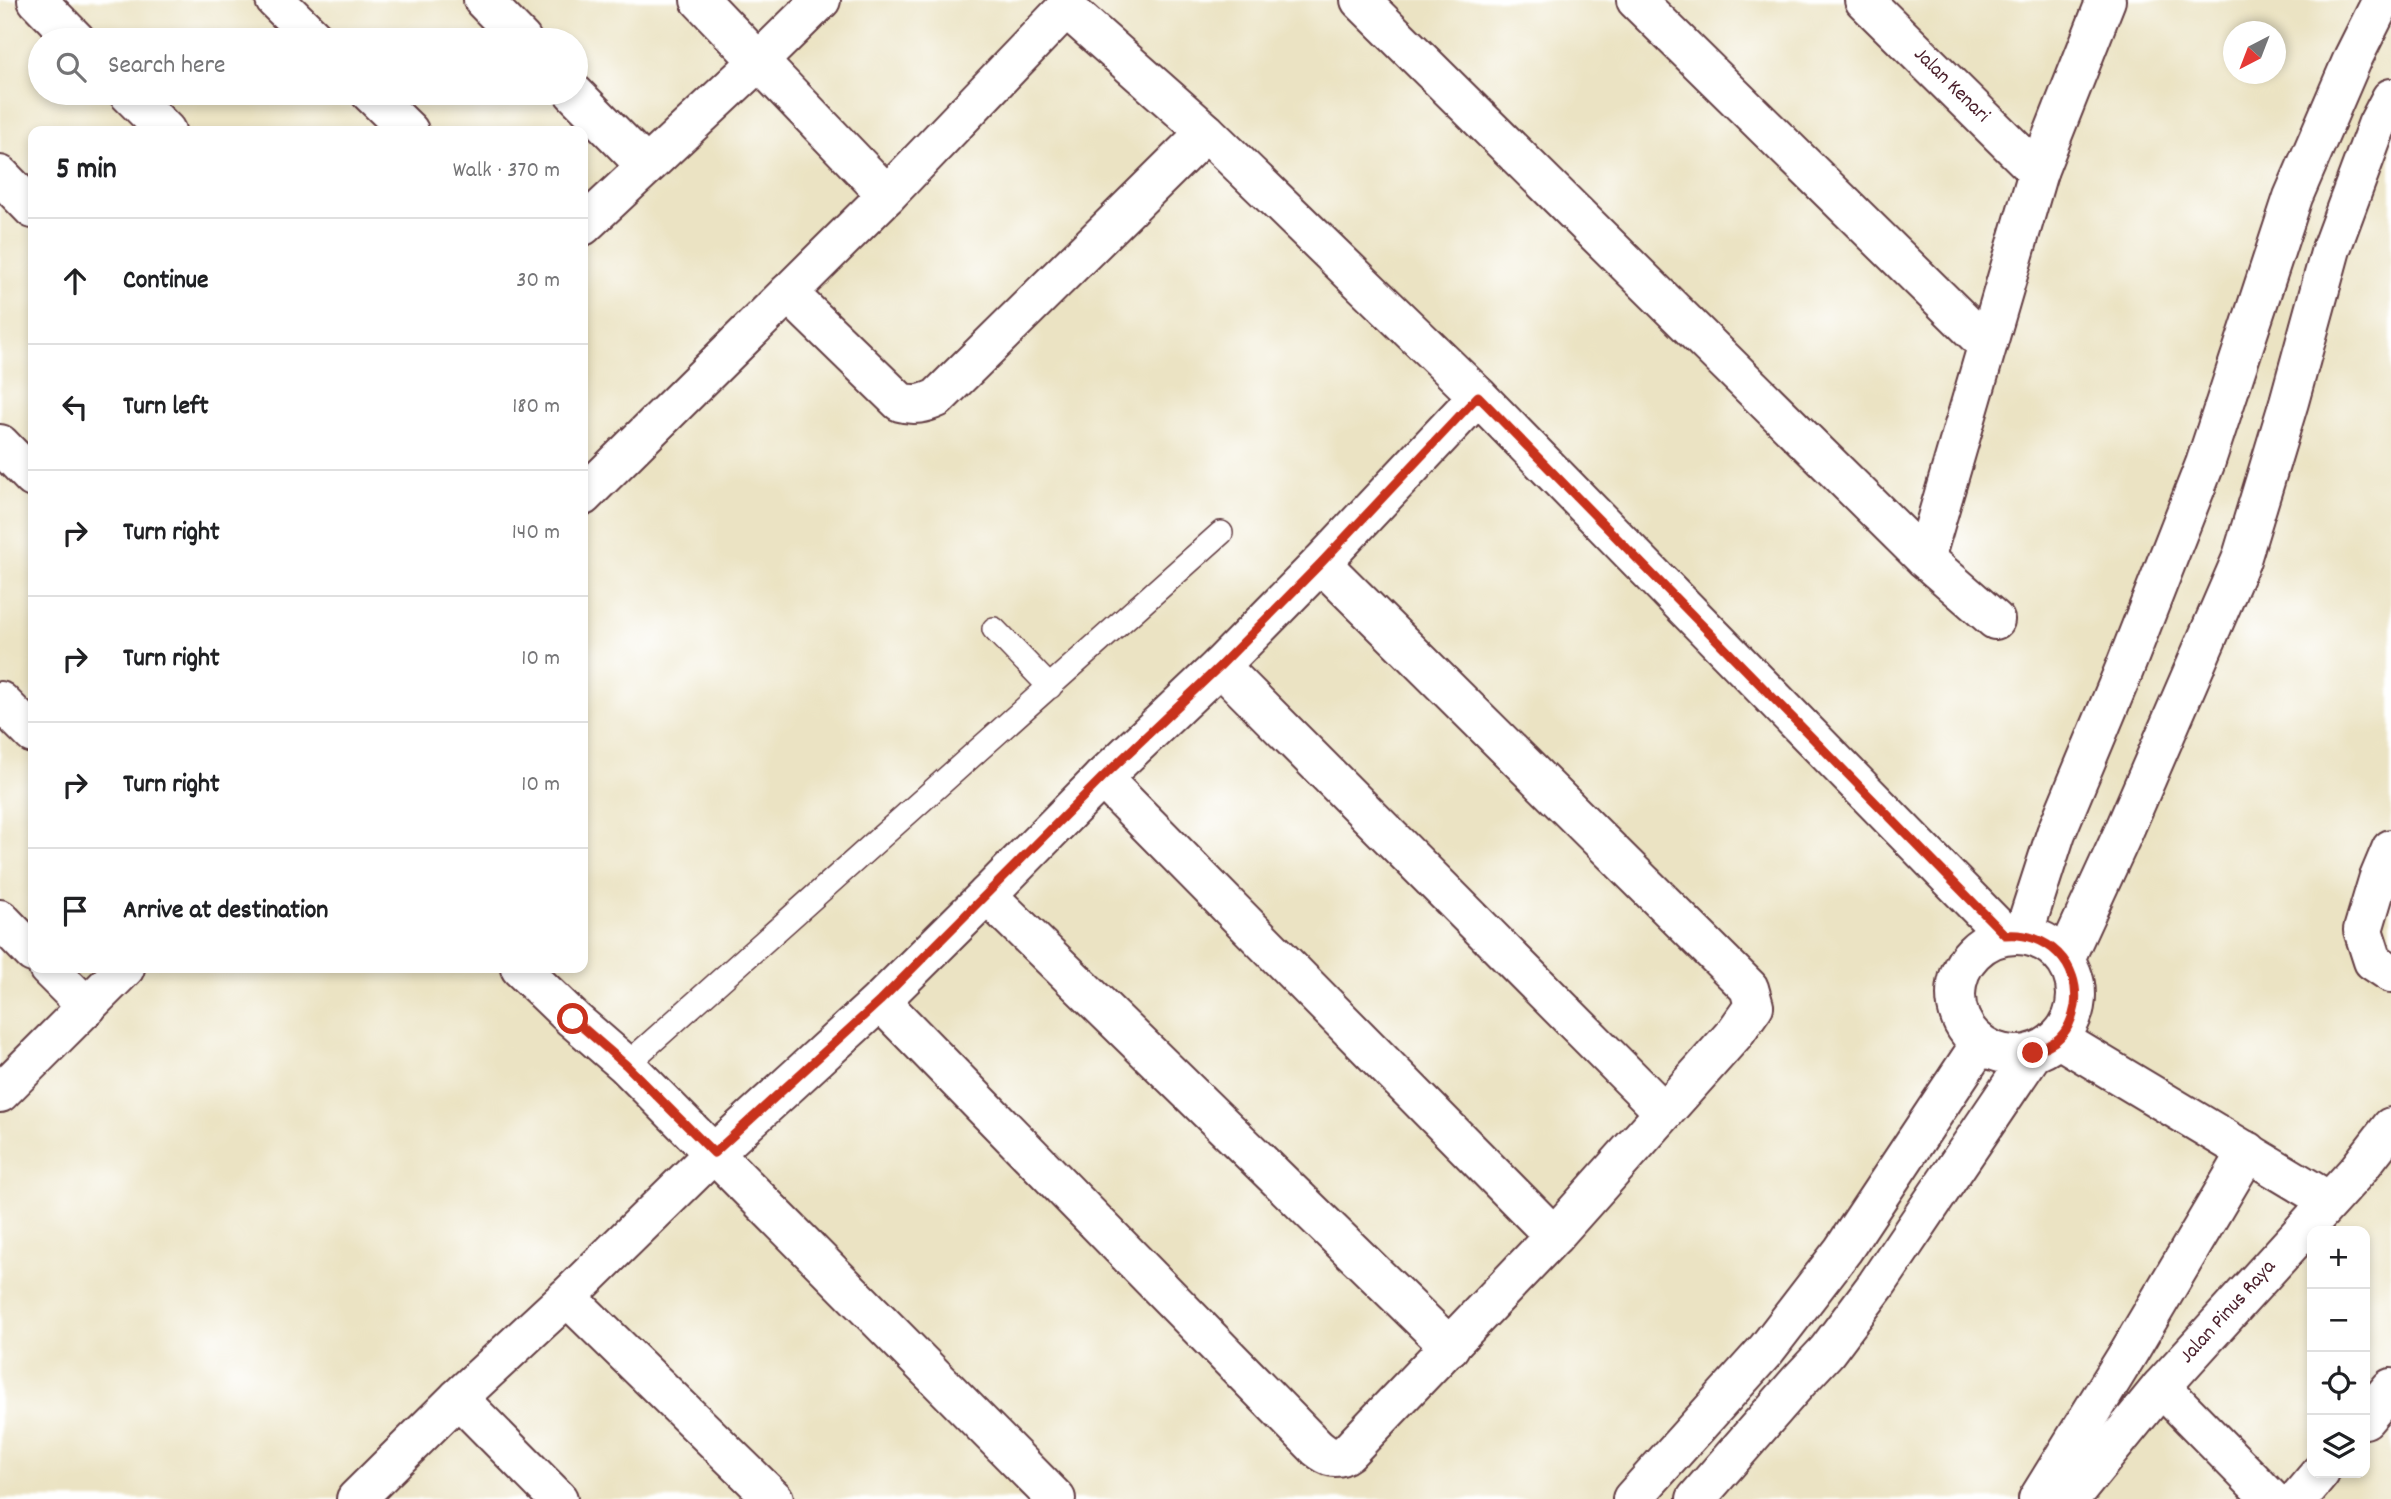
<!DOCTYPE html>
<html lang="en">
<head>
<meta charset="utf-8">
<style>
	body { margin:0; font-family:Dekko,sans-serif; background:#f6f6f6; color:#202124 }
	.controls { position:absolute; right:21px; bottom:21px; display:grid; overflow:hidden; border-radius:14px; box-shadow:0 4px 10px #0003 }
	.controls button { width:63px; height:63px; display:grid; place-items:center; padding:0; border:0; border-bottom:2px solid #e0e0e0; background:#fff; color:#202124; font:35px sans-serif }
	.compass { position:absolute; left:2223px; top:21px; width:63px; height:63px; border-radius:50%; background:#fff; box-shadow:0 4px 10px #0003; rotate:222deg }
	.stop { position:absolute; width:21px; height:21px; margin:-16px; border:5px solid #c8321e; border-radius:50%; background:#fff }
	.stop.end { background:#c8321e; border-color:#fff; box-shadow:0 2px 7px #0008 }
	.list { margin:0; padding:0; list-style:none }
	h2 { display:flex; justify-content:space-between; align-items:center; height:91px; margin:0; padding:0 28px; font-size:30px }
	h2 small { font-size:23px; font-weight:400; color:#757577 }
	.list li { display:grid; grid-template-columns:46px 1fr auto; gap:21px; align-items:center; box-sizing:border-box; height:126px; padding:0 28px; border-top:2px solid #e0e0e0 }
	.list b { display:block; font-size:26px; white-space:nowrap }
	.list em { font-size:23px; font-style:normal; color:#757577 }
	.icon { flex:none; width:38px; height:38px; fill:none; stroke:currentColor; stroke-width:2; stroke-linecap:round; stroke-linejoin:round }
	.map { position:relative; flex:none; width:2391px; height:1499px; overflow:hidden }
	.search { position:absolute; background:#fff; box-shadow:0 4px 10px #0003; left:28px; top:28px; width:560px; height:77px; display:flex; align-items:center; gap:18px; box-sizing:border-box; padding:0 24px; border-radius:38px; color:#757577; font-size:26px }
	.panel { position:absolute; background:#fff; box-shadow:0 4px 10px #0003; left:28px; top:126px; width:560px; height:847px; border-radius:14px }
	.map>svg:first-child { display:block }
</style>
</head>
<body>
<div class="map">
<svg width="2391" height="1499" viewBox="0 0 2391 1499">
	<rect width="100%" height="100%" fill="#fff"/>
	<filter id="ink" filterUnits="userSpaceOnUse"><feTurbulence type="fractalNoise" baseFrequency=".0143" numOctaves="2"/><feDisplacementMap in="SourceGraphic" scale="14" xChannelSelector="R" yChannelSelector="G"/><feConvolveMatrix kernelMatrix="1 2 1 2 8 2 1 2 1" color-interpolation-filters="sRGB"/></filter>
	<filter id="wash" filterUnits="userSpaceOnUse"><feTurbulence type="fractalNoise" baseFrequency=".00686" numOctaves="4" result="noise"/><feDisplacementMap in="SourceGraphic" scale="28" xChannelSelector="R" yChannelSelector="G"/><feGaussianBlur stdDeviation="1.57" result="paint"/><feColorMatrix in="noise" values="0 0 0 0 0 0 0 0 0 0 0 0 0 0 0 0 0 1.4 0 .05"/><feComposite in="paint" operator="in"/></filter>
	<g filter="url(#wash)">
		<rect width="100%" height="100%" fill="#ebe3c3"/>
	</g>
	<g filter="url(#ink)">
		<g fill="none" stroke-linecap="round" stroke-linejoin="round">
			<defs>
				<path id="lane" d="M 994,629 L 1050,687
					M 626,1065 L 1221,533"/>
				<g id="street">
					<path d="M 37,0 L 76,40"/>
					<path d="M 275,0 L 316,40"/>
					<path d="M 483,0 L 522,40"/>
					<path d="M 700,0 L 887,195 L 1066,8 L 1206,132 L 1478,396 L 2005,935"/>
					<path d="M 1360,0 L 1925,559 L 1995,620"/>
					<path d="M 1636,0 L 1986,344"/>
					<path id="s1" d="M 1864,0 L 2038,172"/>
					<path d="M 128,93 L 166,131"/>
					<path d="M 370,93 L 409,131"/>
					<path d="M 574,93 L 646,166"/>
					<path d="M 0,175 L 33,209"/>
					<path d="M 583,226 L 759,61 L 821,0"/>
					<path d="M 788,293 L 900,402 C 914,406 924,404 937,398 L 1206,132"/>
					<path d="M 0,444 L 33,478"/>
					<path d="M 583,496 L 887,195"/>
					<path d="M 1925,559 L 2038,172 L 2106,0"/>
					<path d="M 1220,666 L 1663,1111"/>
					<path d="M 0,701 L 33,734"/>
					<path d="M 1102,778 L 1554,1236"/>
					<path d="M 2391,849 L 2378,880 L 2363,930 L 2373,961 L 2391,973"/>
					<path d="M 987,895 L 1450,1347"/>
					<path d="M 0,919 L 33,953"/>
					<path d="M 48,968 L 87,1007"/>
					<path d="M 520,968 L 573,1019 L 626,1065 L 1056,1499"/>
					<path d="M 880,1001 L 1317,1448 C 1328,1457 1336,1461 1348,1452 L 1554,1236 L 1735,1033 L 1754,1006 L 1749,988 L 1321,563"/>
					<path d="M 2059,1039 L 2329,1201"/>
					<path d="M 0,1093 L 125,968"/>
					<path d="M 567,1297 L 774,1499"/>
					<path d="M 2161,1387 L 2271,1499"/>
					<path d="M 458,1398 L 558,1499"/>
					<path d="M 2365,1419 L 2391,1388"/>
					<path d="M 356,1499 L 458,1398 L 567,1297 L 714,1153 L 880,1001 L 987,895 L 1102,778 L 1220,666 L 1321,563 L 1478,396"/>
					<path d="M 2038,1499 L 2129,1352 L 2248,1151"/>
					<path id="s2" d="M 2070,1499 L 2161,1387 L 2357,1171 L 2391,1127"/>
					<path d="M 2298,1499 L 2320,1473"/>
				</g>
				<path id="secondary" d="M 2023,935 L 2056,833 L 2124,670 L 2205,464 L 2293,197 L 2353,58 L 2382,0
					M1956 995a60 60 0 1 1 120 0a60 60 0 1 1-120 0Z
					M 2065,959 L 2123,833 L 2241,560 L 2289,402 L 2331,249 L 2377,125 L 2391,98
					M 1632,1499 L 1766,1350 L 1843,1250 L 1980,1044
					M 1696,1499 L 1798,1382 L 1827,1351 L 1877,1284 L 2033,1053"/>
			</defs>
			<use href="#lane" stroke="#623c42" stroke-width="26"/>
			<use href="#street" stroke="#623c42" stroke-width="42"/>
			<use href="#secondary" stroke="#623c42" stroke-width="42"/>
			<use href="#lane" stroke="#fff" stroke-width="23"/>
			<use href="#street" stroke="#fff" stroke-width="38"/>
			<use href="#secondary" stroke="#fff" stroke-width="38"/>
		</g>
	</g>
	<g fill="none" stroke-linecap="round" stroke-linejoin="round" filter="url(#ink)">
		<path stroke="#c8321e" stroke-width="9" d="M 573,1019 L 626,1065 L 714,1153 L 880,1001 L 1102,778 L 1220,666 L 1321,563 L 1478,396 L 2005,935 C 2047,931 2081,964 2075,1006 C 2073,1018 2067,1032 2057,1040 C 2050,1045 2041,1049 2033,1053"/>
	</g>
	<g text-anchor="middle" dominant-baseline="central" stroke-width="6" stroke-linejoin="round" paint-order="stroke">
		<g font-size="21" fill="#4a1f2b" stroke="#fff">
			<text stroke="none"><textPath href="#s1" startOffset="122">Jalan Kenari</textPath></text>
			<text stroke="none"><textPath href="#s2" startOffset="245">Jalan Pinus Raya</textPath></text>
		</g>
	</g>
</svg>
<div class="controls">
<button>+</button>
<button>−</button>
<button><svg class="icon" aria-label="locate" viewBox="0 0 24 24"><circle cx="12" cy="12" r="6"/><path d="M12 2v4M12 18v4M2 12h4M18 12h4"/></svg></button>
<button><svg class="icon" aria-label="layers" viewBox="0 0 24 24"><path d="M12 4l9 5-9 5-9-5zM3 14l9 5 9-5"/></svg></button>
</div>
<svg class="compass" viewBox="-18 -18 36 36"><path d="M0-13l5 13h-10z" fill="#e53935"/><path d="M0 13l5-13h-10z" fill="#757577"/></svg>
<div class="stop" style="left:573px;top:1019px"></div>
<div class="stop end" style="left:2033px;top:1053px"></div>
<div class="search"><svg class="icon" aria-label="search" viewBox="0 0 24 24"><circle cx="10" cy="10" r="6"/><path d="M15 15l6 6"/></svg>Search here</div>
<section class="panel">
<h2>5 min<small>Walk · 370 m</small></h2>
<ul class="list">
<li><svg class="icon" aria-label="ahead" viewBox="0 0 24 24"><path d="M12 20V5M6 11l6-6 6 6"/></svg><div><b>Continue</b></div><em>30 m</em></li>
<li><svg class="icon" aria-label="left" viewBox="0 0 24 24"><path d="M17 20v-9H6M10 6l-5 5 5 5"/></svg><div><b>Turn left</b></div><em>180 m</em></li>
<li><svg class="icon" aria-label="right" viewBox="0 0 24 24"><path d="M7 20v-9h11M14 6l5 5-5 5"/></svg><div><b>Turn right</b></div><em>140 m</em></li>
<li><svg class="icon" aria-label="right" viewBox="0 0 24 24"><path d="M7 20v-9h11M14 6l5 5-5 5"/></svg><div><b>Turn right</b></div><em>10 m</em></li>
<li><svg class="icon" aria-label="right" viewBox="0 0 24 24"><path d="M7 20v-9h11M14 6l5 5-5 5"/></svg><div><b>Turn right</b></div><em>10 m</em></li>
<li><svg class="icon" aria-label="arrive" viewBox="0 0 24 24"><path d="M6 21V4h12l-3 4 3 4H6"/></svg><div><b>Arrive at destination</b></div></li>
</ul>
</section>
</div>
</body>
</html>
